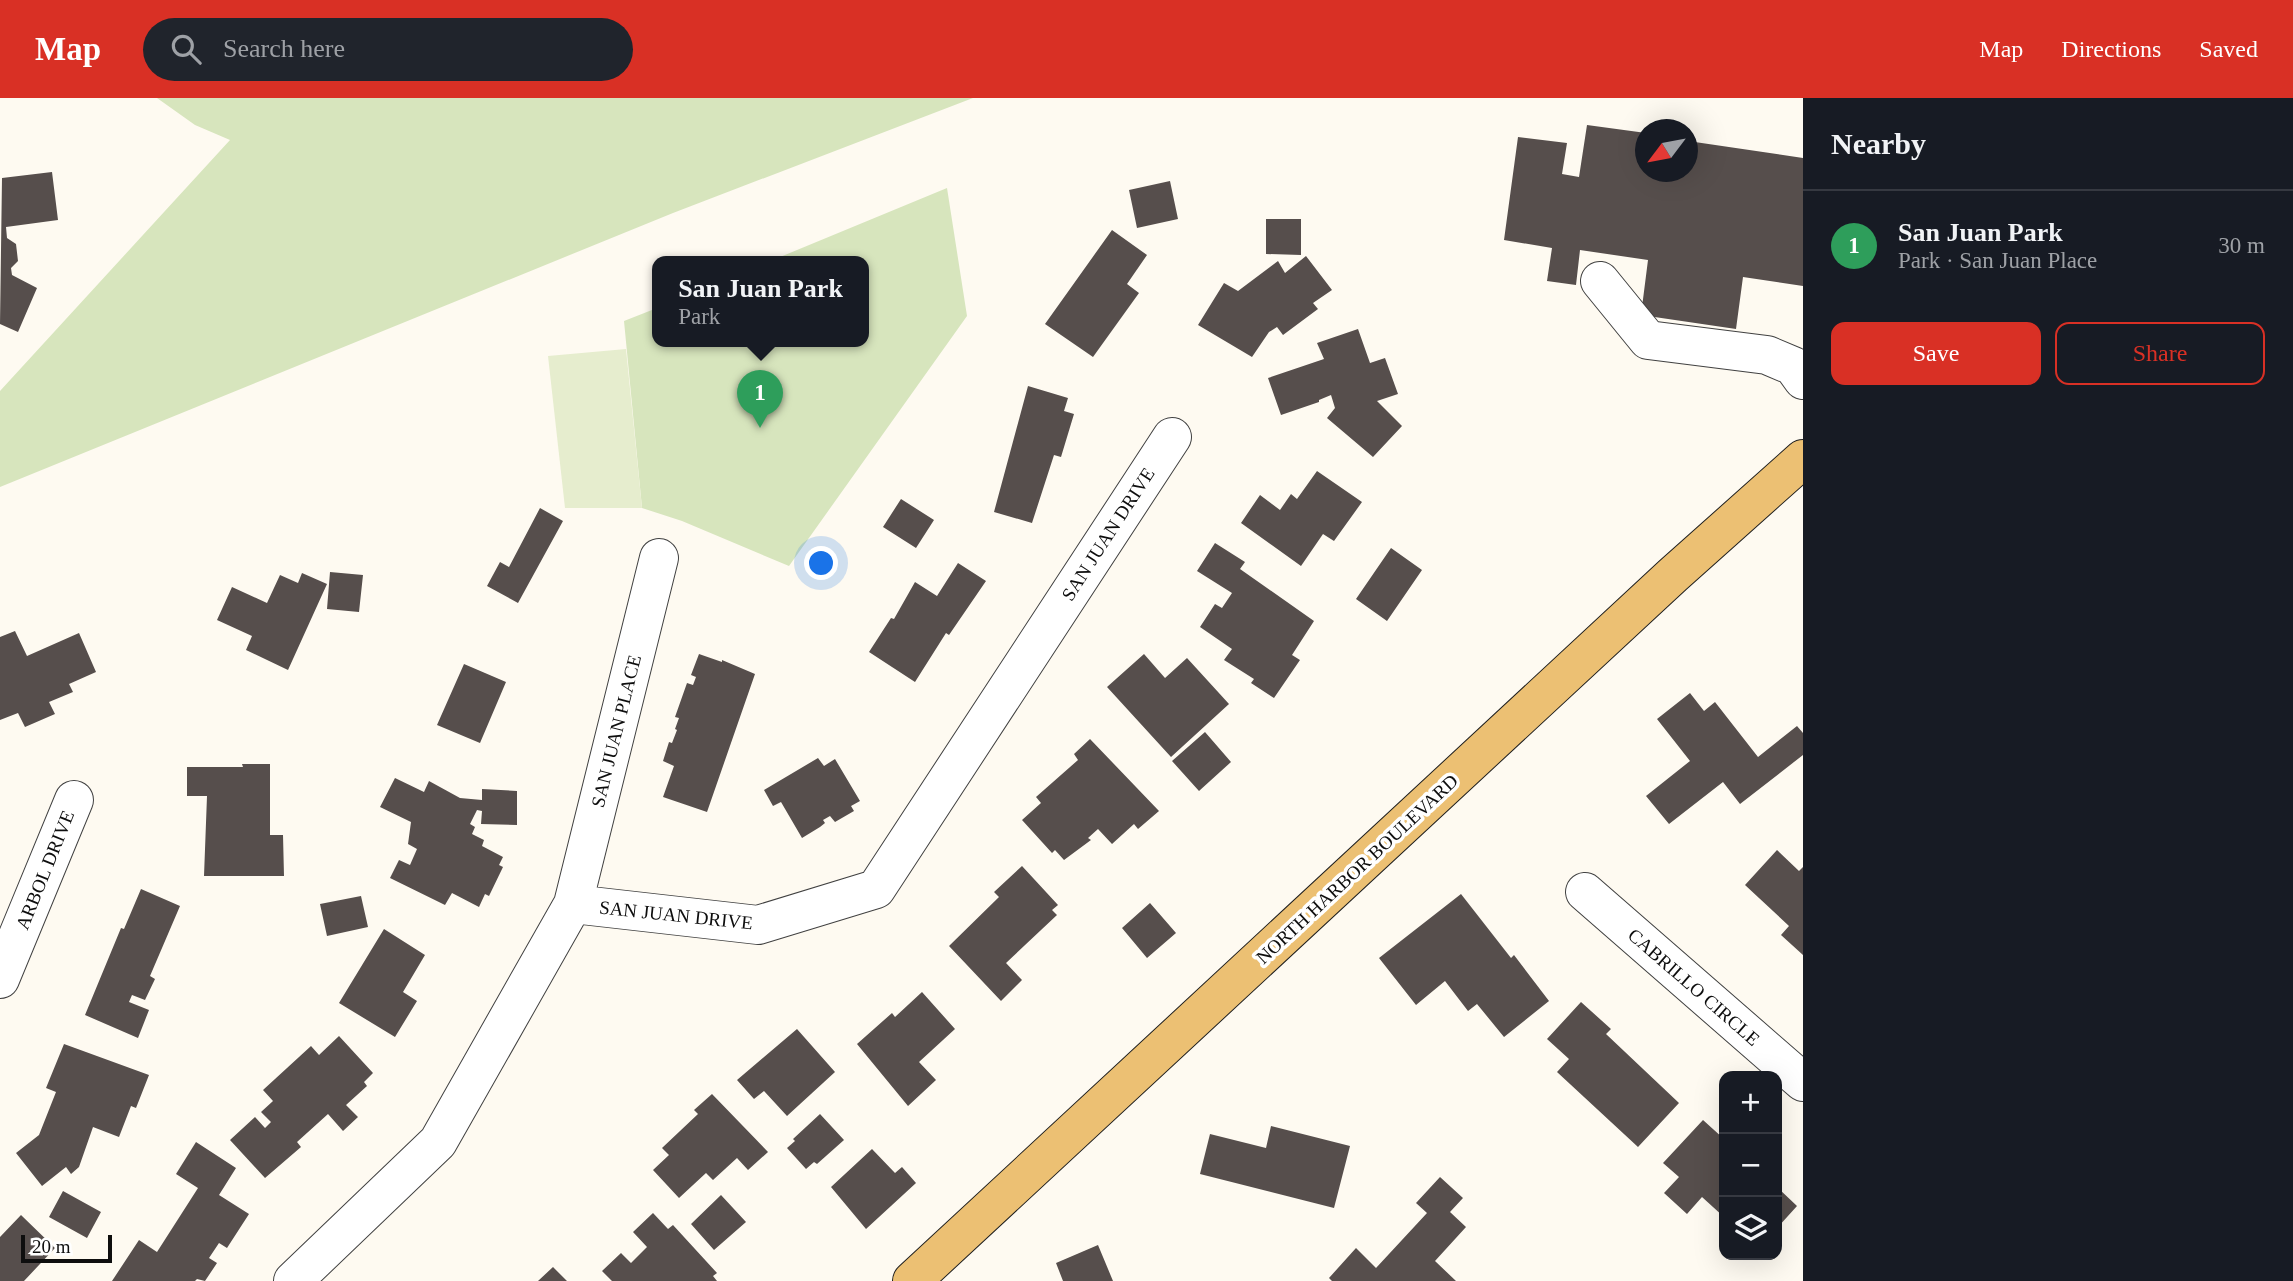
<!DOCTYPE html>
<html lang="en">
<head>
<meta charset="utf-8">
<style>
	body { margin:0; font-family:"Times New Roman",serif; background:#20242c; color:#f1f3f6 }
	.controls { position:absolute; right:21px; bottom:21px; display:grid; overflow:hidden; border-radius:14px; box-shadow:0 7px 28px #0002 }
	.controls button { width:63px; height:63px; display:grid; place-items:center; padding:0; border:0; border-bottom:2px solid #363941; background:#171b24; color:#f1f3f6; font:35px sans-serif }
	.compass { position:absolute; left:1635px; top:21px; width:63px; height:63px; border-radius:50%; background:#171b24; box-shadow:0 7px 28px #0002; rotate:238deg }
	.scale { position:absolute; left:21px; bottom:18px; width:91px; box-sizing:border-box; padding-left:7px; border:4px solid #0e0e0e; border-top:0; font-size:19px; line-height:24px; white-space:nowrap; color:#0e0e0e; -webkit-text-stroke:5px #fff; paint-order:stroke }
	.you { position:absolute; left:822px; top:466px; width:24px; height:24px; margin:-18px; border:5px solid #fff; border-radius:50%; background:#1a73e8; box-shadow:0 0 0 10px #1a73e833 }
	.badge { display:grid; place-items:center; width:46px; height:46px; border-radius:50%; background:#d93025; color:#fff; font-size:23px; font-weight:700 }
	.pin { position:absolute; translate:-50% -58px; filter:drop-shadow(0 2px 4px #0008) }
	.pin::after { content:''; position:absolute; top:37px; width:24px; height:21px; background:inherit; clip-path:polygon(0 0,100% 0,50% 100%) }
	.popup { position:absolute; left:652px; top:158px; width:217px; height:91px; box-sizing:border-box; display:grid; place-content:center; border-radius:14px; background:#171b24; filter:drop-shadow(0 2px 5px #0005); font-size:23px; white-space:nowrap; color:#9ea1a6 }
	.popup b { font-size:26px; color:#f1f3f6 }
	.popup::after { content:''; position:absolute; left:50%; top:100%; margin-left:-14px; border:14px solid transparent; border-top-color:#171b24 }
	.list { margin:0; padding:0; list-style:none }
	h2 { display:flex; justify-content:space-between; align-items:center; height:91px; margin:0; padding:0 28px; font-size:30px }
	h2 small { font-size:23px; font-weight:400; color:#9ea1a6 }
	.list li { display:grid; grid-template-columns:46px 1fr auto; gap:21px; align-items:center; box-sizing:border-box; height:112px; padding:0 28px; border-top:2px solid #363941 }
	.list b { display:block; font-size:26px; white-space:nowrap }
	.list p { margin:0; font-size:23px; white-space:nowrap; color:#9ea1a6 }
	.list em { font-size:23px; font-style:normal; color:#9ea1a6 }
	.actions { display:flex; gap:14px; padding:21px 28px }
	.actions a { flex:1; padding:16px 0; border:2px solid #d93025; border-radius:14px; text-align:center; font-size:24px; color:#d93025 }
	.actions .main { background:#d93025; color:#fff }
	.icon { flex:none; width:38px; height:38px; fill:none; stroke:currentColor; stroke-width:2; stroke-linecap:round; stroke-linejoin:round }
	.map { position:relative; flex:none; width:1803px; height:1183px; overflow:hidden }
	header { display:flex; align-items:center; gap:42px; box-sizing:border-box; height:98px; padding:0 35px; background:#d93025; color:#fff }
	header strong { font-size:33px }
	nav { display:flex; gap:38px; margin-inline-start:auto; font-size:24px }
	.search { width:490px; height:63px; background:#20242c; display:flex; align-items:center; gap:18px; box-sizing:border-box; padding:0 24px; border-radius:38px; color:#9ea1a6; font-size:26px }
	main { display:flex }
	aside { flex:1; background:#171b24 }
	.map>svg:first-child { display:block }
</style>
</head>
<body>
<header>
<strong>Map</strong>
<div class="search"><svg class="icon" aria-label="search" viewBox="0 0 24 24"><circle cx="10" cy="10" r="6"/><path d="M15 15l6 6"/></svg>Search here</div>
<nav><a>Map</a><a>Directions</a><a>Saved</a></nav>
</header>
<main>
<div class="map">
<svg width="1803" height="1183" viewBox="0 0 1803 1183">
	<rect width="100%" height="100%" fill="#fefaf1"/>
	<path fill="#d7e5bd" d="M 157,0 L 973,0 L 673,115 L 0,389 L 0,293 L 230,42 L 195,27 Z
		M 947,90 L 967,218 L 789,468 L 682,423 L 642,410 L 624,223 L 657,210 L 657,244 L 863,244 L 863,164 L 768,164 Z"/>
	<path fill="#e6edce" d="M 626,251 L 642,410 L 565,410 L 548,258 Z"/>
	<path fill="#564e4c" d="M 1587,27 L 1646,35 L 1642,68 L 1646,68 L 1646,74 L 1688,74 L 1688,43 L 1803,60 L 1803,188 L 1743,179 L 1736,231 L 1641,217 L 1648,162 L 1580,152 L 1576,187 L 1547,183 L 1552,150 L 1504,142 L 1518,39 L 1567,45 L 1562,76 L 1579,79 Z
		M 52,74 L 58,122 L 6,129 L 7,140 L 16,146 L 18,163 L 11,170 L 12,177 L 37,190 L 18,234 L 0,226 L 2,80 Z
		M 1170,83 L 1178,121 L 1137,130 L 1129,92 Z
		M 1266,121 L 1301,121 L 1301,157 L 1266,156 Z
		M 1112,132 L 1147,157 L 1127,186 L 1139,195 L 1093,259 L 1045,226 Z
		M 1306,158 L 1332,192 L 1313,205 L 1318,211 L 1283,237 L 1277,229 L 1269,234 L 1252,259 L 1198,227 L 1224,185 L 1238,193 L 1278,163 L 1285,175 Z
		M 1358,231 L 1370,265 L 1385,260 L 1398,296 L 1377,303 L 1402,328 L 1373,359 L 1327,320 L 1335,310 L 1331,297 L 1319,302 L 1319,304 L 1281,317 L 1268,280 L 1324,261 L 1317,245 Z
		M 1028,288 L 1068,300 L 1064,313 L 1074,316 L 1061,359 L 1054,357 L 1032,425 L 994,414 Z
		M 1317,373 L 1362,404 L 1334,443 L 1323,436 L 1301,468 L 1241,425 L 1260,397 L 1280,412 L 1291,396 L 1297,401 Z
		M 901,401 L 934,422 L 916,450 L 883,429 Z
		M 540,410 L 563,423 L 518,505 L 487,488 L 500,464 L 509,469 Z
		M 1215,445 L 1245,464 L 1240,471 L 1314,523 L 1292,557 L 1300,562 L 1274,600 L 1251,585 L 1254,581 L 1224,562 L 1232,551 L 1200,529 L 1215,506 L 1222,510 L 1232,495 L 1197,473 Z
		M 1391,450 L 1422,472 L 1387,523 L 1356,501 Z
		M 958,465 L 986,483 L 949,537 L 946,535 L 915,584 L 869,554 L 891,520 L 894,521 L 915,484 L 937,498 Z
		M 330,474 L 363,477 L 359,514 L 327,511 Z
		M 302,475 L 327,486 L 288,572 L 246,552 L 252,538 L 217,522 L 232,489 L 267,505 L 280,477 L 298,485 Z
		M 15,533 L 27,558 L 79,535 L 96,574 L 69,586 L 73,594 L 49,604 L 55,616 L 25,629 L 18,615 L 0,622 L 0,539 Z
		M 699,556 L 722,564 L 722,562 L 755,576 L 707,714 L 663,699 L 674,668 L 663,663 L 669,644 L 672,645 L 677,632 L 675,631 L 679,620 L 675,619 L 687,585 L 693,587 L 696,579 L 691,577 Z
		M 1144,556 L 1165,580 L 1187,560 L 1229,606 L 1171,659 L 1107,589 Z
		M 464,566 L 506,584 L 480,645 L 437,627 Z
		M 1690,595 L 1704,613 L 1715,604 L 1758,659 L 1797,628 L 1803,635 L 1803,657 L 1740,706 L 1723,684 L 1669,726 L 1646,698 L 1690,663 L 1657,621 Z
		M 1205,634 L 1231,664 L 1199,693 L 1172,663 Z
		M 1090,641 L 1159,713 L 1138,731 L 1134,726 L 1112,746 L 1098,731 L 1088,740 L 1091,742 L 1064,762 L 1055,752 L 1052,755 L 1022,722 L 1041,705 L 1036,699 L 1078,662 L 1074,656 Z
		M 818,660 L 824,668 L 835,661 L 860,703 L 851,708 L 854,713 L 835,724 L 830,718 L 823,722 L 825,725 L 820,729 L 802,740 L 781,704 L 773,708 L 764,692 Z
		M 242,666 L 270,666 L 270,737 L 283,737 L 284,778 L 204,778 L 207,698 L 187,698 L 187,669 L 243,669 Z
		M 395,680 L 424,694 L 429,683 L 460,700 L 482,702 L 482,691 L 517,693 L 517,727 L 481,726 L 482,713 L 477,712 L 470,726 L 475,729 L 472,736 L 484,742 L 482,748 L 503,759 L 499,767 L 503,769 L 489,798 L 485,796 L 479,809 L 452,795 L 445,807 L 390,780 L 399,762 L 410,767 L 417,751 L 408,746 L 411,724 L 380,709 Z
		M 1777,752 L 1799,773 L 1803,769 L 1803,857 L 1781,837 L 1789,828 L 1745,787 Z
		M 1022,768 L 1058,807 L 1052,812 L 1057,817 L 1006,865 L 1022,882 L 1001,903 L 949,848 L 999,799 L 994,794 Z
		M 141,791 L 180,808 L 150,878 L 155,881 L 145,902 L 132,897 L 129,904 L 149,912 L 138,940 L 85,917 L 121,830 L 124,831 Z
		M 1461,796 L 1511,860 L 1514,857 L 1549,903 L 1504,939 L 1477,906 L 1468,913 L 1445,883 L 1416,907 L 1379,860 Z
		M 361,798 L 368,829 L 327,838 L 320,806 Z
		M 1150,805 L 1176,835 L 1147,860 L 1122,830 Z
		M 384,831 L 425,857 L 403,894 L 417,903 L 395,939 L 339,905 Z
		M 922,894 L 955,931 L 919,964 L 936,982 L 908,1008 L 857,946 L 892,915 L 895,919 Z
		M 1581,904 L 1611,931 L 1606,936 L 1679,1005 L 1638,1049 L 1557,974 L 1569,961 L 1547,941 Z
		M 797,931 L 835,974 L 787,1018 L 764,993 L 754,1001 L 737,982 Z
		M 339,938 L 373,975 L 364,984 L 367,988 L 346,1007 L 358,1019 L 343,1033 L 328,1016 L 297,1044 L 301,1049 L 265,1080 L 230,1042 L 255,1019 L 265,1030 L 271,1024 L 261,1014 L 273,1003 L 263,992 L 311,948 L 319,957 Z
		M 64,946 L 149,977 L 136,1010 L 131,1008 L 119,1039 L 93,1029 L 79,1069 L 71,1076 L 66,1069 L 42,1088 L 16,1055 L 39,1037 L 56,994 L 46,990 Z
		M 712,996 L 768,1054 L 748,1072 L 737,1060 L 713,1082 L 706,1075 L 679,1100 L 653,1072 L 669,1057 L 662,1050 L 698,1016 L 694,1012 Z
		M 820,1016 L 844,1042 L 817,1066 L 814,1064 L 806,1071 L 787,1050 L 795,1043 L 793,1041 Z
		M 1703,1022 L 1724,1041 L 1724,1119 L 1702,1099 L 1687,1116 L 1664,1095 L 1679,1079 L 1663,1065 Z
		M 1271,1028 L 1350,1048 L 1334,1110 L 1200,1076 L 1210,1036 L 1266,1050 Z
		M 196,1044 L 236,1070 L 219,1097 L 249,1116 L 227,1150 L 219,1145 L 209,1160 L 217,1165 L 205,1183 L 197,1181 L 195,1183 L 112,1183 L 139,1142 L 157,1154 L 198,1090 L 176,1076 Z
		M 872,1051 L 895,1075 L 902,1069 L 916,1085 L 866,1131 L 831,1089 Z
		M 1440,1079 L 1463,1100 L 1450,1114 L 1466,1129 L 1435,1163 L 1456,1183 L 1332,1183 L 1329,1180 L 1356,1150 L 1376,1170 L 1427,1115 L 1416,1105 Z
		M 1777,1089 L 1797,1108 L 1777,1130 Z
		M 63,1093 L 101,1114 L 87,1140 L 49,1119 Z
		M 721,1097 L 746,1124 L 714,1152 L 691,1126 Z
		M 653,1115 L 668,1131 L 673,1127 L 717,1175 L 713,1178 L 717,1183 L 612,1183 L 602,1173 L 621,1155 L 631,1165 L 647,1149 L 633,1134 Z
		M 21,1117 L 55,1150 L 24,1183 L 0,1183 L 0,1139 Z
		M 1098,1147 L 1113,1183 L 1063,1183 L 1056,1165 Z
		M 553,1169 L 567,1183 L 538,1183 Z"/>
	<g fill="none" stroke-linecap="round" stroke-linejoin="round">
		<defs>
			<path id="minor" d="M 1600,183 L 1648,242 L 1767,257 L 1793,268 L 1803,282
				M 1585,794 L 1803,984
				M 573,806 L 659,460
				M 0,881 L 74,702
				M 293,1183 L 438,1044 L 573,806 L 758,827 L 876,791 L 1172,339"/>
			<path id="major" d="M 912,1183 L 1673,477 L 1803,361"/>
		</defs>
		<use href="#minor" stroke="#414141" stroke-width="40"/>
		<use href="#major" stroke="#1f1f1f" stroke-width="40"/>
		<use href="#minor" stroke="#fff" stroke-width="38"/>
		<use href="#major" stroke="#ecc073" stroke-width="38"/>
	</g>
	<g text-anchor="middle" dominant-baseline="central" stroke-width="7" stroke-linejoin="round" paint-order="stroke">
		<g font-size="19" fill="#0e0e0e" stroke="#fff">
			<text transform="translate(1108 436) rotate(-57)">SAN JUAN DRIVE</text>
			<text transform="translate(616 633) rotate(-76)">SAN JUAN PLACE</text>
			<text transform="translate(1357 771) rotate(-43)">NORTH HARBOR BOULEVARD</text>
			<text transform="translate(45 772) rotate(-68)">ARBOL DRIVE</text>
			<text transform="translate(676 817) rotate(6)">SAN JUAN DRIVE</text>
			<text transform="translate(1694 889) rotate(41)">CABRILLO CIRCLE</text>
		</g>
	</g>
</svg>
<div class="controls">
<button>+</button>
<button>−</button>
<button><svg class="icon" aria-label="layers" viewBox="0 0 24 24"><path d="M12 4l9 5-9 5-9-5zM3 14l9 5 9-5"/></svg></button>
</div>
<svg class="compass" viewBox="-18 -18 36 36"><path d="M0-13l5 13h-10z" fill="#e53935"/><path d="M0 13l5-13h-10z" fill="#9ea1a6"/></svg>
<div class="scale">20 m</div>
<div class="you"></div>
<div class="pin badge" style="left:760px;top:330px;background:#2e9e5b">1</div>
<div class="popup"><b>San Juan Park</b>Park</div>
</div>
<aside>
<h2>Nearby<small></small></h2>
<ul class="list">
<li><span class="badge" style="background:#2e9e5b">1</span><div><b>San Juan Park</b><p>Park · San Juan Place</p></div><em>30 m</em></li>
</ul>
<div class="actions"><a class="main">Save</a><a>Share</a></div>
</aside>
</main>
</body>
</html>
